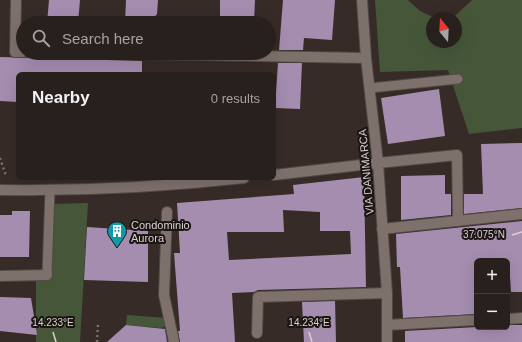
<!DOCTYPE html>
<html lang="en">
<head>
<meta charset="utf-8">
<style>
	body { margin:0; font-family:Arial,sans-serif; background:#302826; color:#f1f3f6 }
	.controls { position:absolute; right:12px; bottom:12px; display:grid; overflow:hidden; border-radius:6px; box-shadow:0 4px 16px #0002 }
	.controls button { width:36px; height:36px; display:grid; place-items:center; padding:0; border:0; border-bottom:1px solid #443e3b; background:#28201d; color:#f1f3f6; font:20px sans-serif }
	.compass { position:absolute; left:426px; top:12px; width:36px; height:36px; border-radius:50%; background:#28201d; box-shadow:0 4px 16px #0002; rotate:342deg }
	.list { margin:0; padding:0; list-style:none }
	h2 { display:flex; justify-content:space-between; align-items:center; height:52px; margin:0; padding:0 16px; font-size:17px }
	h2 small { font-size:13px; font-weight:400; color:#a5a3a4 }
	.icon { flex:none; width:22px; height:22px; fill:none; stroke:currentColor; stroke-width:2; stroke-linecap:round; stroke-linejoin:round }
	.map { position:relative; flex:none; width:522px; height:342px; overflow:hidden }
	.search { position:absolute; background:#28201d; box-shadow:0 4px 16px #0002; left:16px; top:16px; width:260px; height:44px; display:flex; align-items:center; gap:10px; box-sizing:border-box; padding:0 14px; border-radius:22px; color:#a5a3a4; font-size:15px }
	.panel { position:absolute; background:#28201d; box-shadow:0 4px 16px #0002; left:16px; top:72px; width:260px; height:108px; border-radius:6px }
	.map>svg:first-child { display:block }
</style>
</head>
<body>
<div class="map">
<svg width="522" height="342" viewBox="0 0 522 342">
	<rect width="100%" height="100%" fill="#362b27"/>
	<path fill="#465739" d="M 375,0 L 408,0 L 420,11 L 435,18 L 432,18 L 432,42 L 456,42 L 456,18 L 448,18 L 455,16 L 472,0 L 522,0 L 522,128 L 469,134 L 448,70 L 380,72 Z
		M 88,203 L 80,342 L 36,342 L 36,279 L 49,276 L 51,204 Z
		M 127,315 L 167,318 L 164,327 L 161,328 L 126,325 Z"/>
	<path fill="#a58db0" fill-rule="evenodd" d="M 49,0 L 80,0 L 78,23 L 47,23 Z
		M 126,0 L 158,0 L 157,14 L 150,23 L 125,23 Z
		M 220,0 L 255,0 L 254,23 L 220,23 Z
		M 283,0 L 335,0 L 332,40 L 304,38 L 303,50 L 279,50 Z
		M 0,57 L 142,61 L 142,74 L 18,74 L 18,102 L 0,101 Z
		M 278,63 L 302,63 L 300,109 L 275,108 Z
		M 439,89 L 445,136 L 388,144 L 381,98 Z
		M 522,143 L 522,208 L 464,214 L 464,194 L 483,194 L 481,144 Z
		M 445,175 L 445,194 L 451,194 L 451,215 L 401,220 L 401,176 Z
		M 364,177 L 366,287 L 258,290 L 254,292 L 232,293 L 235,342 L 180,342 L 178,331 L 180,331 L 174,253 L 180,253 L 177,203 L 294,194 L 293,185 ZM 283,210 L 320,212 L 320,231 L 350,231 L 351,254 L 229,260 L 227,232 L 284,232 Z
		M 12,211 L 30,211 L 29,257 L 0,257 L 0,215 L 12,215 Z
		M 522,221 L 522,292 L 511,292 L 509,261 L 477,261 L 477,314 L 403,318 L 400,267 L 397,267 L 396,234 Z
		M 87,227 L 148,231 L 148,282 L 84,280 Z
		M 0,297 L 31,298 L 37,335 L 0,331 Z
		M 335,301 L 336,342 L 304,342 L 302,302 Z
		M 126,325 L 165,329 L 167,342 L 107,342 Z
		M 507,325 L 522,325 L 522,342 L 405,342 L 405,331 L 477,327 L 507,327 Z"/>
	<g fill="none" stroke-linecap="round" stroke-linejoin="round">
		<defs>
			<path id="lane" d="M 370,88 L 458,79
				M 47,275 L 50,190"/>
			<path id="street" d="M 16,0 L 15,52 L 23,52
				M 362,0 L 366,58 L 378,163 L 387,293 L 387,342
				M 94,53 L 366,58
				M 274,175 L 378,163 L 457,155 L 458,221
				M 0,190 C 81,191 164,187 244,178
				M 167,212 L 164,295 L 174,342
				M 382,229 L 522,214
				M 0,276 L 47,275
				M 507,319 L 522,318
				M 387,325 L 477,320
				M 257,333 L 258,297 L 387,293"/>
		</defs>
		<use href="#lane" stroke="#524945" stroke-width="11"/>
		<use href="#street" stroke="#524945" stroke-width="12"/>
		<path stroke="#7c726f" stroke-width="2.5" stroke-dasharray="2 3" stroke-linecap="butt" d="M 0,158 L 5,173 L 8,175
			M 97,342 L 98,324"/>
		<use href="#lane" stroke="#7e716c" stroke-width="9"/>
		<use href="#street" stroke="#7e716c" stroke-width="10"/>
	</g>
	<path fill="none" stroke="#d9d1cf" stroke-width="1.5" d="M 512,235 L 522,232M 53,332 L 56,342M 309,332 L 312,342"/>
	<defs>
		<symbol id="building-pin" viewBox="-11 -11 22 30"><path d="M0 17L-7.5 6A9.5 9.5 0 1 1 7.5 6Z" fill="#0f9aa8" stroke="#1a1513"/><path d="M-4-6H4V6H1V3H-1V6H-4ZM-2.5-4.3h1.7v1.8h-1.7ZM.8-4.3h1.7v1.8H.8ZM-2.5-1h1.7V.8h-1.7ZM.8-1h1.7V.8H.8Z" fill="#fff"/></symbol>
	</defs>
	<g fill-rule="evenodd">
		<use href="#building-pin" x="106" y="220" width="22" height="30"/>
	</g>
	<g text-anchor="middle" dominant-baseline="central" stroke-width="4" stroke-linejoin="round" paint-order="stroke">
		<g font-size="11" fill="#d9d1cf" stroke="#1a1513">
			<text transform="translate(366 172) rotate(-95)">VIA DANIMARCA</text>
		</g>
		<g font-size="11" fill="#d9d1cf" stroke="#1a1513" text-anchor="start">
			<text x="131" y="225">Condominio<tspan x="131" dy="13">Aurora</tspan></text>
		</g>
	</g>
	<g font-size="10" text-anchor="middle" fill="#d9d1cf" stroke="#1a1513" stroke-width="4" stroke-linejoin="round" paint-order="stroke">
		<text x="484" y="238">37.075°N</text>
		<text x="53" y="326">14.233°E</text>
		<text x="309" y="326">14.234°E</text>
	</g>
</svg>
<div class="controls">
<button>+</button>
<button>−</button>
</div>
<svg class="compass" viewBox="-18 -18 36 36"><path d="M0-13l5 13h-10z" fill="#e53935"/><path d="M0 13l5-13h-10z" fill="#a5a3a4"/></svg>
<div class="search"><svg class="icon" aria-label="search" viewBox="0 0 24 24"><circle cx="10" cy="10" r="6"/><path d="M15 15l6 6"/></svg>Search here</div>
<section class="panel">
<h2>Nearby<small>0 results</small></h2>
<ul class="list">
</ul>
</section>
</div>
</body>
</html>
